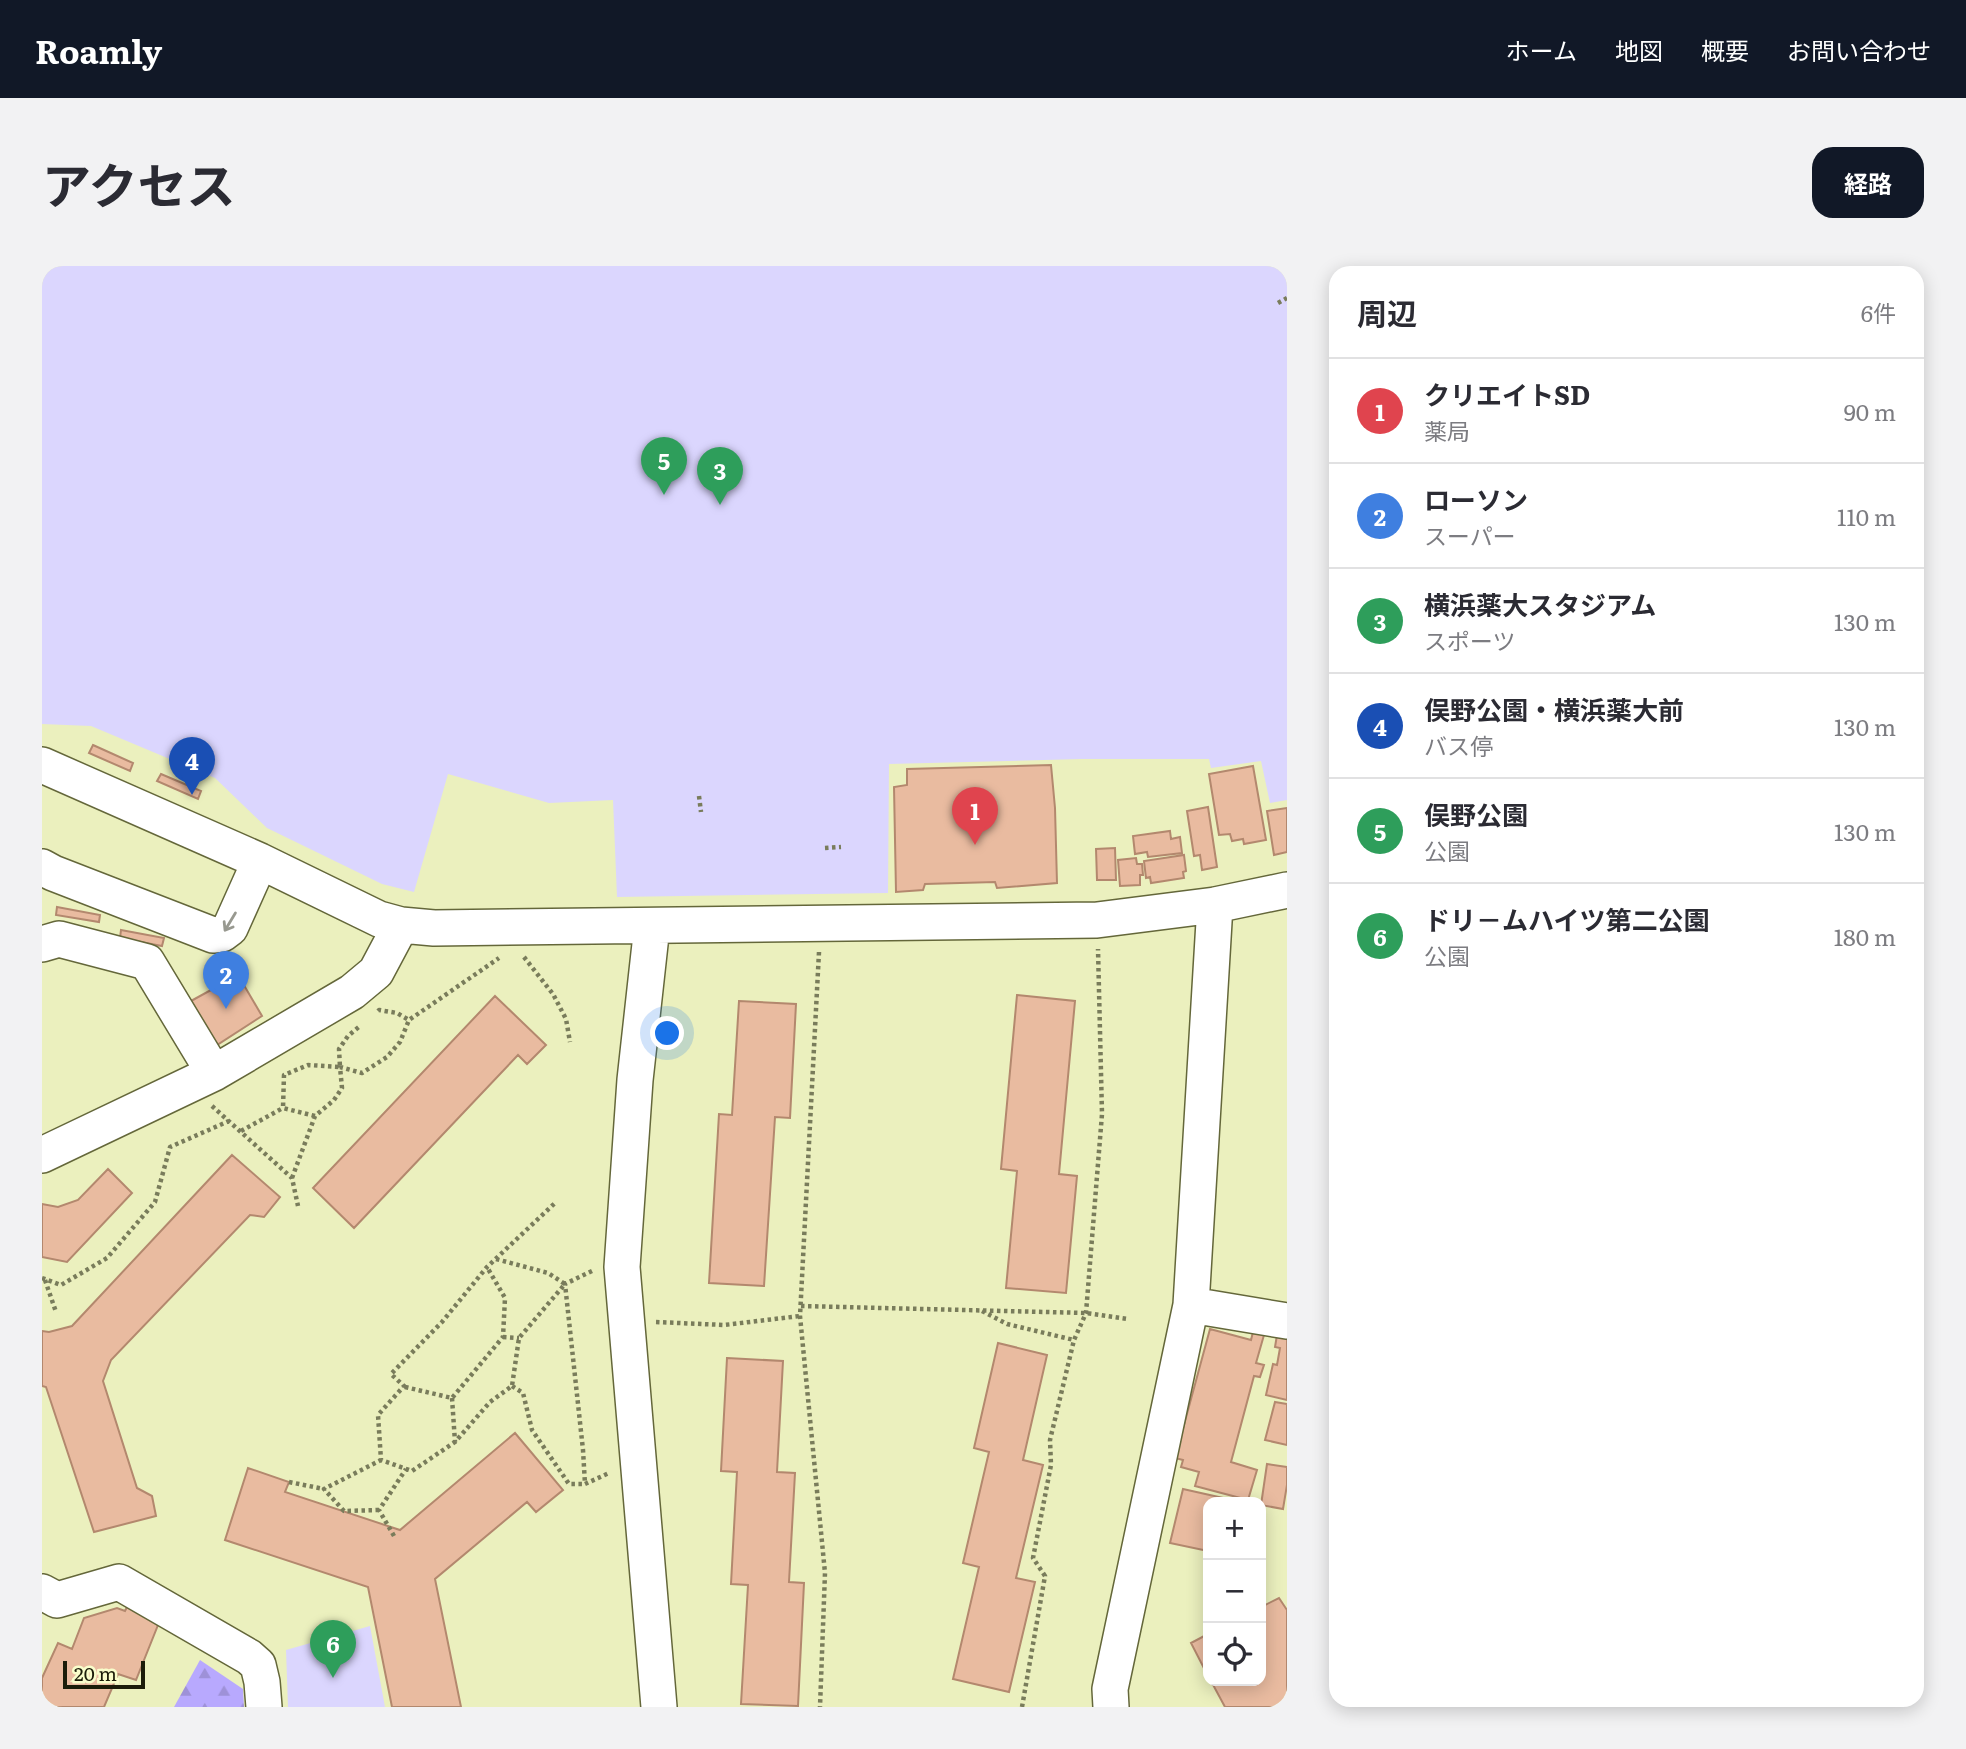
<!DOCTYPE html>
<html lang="ja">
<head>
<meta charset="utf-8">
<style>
	body { margin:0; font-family:Literata,"Noto Sans JP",serif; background:#f2f2f3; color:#2b2b33 }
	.controls { position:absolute; right:21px; bottom:21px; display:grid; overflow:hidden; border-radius:14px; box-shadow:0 4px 18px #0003 }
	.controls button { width:63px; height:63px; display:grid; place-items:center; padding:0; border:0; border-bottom:2px solid #e1e1e2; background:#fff; color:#2b2b33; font:35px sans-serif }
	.scale { position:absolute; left:21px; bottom:18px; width:82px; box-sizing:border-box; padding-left:7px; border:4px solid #1b1c09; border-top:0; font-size:19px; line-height:24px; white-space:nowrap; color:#1b1c09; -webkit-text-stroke:5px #f9fdcb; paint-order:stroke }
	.you { position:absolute; left:626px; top:768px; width:24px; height:24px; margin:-18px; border:5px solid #fff; border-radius:50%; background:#1a73e8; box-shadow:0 0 0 10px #1a73e833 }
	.badge { display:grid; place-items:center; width:46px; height:46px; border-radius:50%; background:#111827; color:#fff; font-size:23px; font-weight:700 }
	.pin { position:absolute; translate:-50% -58px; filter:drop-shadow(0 2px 4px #0008) }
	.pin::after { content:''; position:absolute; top:37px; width:24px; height:21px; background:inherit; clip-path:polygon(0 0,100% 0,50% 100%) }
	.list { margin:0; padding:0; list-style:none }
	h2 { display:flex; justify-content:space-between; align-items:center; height:91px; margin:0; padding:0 28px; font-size:30px }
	h2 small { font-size:23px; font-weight:400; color:#7c7c81 }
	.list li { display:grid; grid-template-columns:46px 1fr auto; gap:21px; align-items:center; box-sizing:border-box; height:105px; padding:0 28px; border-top:2px solid #e1e1e2 }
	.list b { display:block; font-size:26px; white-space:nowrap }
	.list p { margin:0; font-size:23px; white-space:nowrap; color:#7c7c81 }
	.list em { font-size:23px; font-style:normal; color:#7c7c81 }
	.icon { flex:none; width:38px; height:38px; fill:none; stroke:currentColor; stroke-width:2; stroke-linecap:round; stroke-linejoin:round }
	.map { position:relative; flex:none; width:1245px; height:1441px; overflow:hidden; border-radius:21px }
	header { display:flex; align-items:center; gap:42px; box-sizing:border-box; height:98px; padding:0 35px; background:#111827; color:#fff }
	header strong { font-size:33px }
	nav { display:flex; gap:38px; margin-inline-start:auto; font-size:24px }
	.intro { display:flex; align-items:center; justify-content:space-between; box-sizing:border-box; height:168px; padding:0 42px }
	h1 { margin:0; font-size:49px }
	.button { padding:18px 32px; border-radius:21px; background:#111827; color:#fff; font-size:24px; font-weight:700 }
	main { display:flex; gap:42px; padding:0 42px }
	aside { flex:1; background:#fff; border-radius:21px; box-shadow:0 4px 18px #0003 }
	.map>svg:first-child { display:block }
</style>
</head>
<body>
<header>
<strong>Roamly</strong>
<nav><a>ホーム</a><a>地図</a><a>概要</a><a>お問い合わせ</a></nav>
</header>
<div class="intro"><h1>アクセス</h1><a class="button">経路</a></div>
<main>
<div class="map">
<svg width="1245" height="1441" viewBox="0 0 1245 1441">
	<defs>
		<pattern id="forest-firs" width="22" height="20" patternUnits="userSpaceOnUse" patternTransform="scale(1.75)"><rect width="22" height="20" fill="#b8a9fe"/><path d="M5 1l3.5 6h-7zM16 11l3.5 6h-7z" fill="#9e91d8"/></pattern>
	</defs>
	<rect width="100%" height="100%" fill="#ebf0be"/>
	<path fill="#dbd6fe" d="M 0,0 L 1245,0 L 1245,534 L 1228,537 L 1219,495 L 1169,502 L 1167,493 L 1040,493 L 847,498 L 846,627 L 575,631 L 571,534 L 507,537 L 406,508 L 372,626 L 340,618 L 225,562 L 173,512 L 49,460 L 0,458 Z
		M 328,1360 L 343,1441 L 246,1441 L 244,1384 Z"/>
	<path fill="url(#forest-firs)" d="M 158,1394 L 201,1423 L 202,1441 L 132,1441 Z"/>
	<path fill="#e9bba0" stroke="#b3886e" stroke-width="2" d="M 51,479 L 91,497 L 88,505 L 47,487 Z
		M 1009,499 L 1013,542 L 1015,617 L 955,622 L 953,616 L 883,618 L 881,624 L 854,626 L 852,521 L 865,519 L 865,503 Z
		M 1211,500 L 1224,574 L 1202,578 L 1201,573 L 1190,575 L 1188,568 L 1177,569 L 1167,508 Z
		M 119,508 L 159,525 L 156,533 L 115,515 Z
		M 1166,541 L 1175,601 L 1160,604 L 1158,589 L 1152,590 L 1145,545 Z
		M 1245,542 L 1245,586 L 1232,589 L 1225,545 Z
		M 1128,565 L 1129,573 L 1138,571 L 1140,587 L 1106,591 L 1105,586 L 1093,588 L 1091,570 Z
		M 1073,582 L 1074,614 L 1055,614 L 1054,583 Z
		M 1142,589 L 1144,605 L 1141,606 L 1142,612 L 1109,617 L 1108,611 L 1104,612 L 1102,595 Z
		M 1094,592 L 1095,598 L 1100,598 L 1101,609 L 1098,609 L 1098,619 L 1078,620 L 1076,594 Z
		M 15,641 L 58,649 L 57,656 L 14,649 Z
		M 79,664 L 122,672 L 120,680 L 78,672 Z
		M 196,709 L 220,750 L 175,779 L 149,735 Z
		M 975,729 L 1033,735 L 1017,908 L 1035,910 L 1024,1027 L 964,1022 L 975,905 L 959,903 Z
		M 453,730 L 504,779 L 485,798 L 476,789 L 312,962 L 271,922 Z
		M 697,735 L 754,738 L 748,852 L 733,851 L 722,1020 L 667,1017 L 677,848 L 690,849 Z
		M 190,889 L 238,931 L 222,951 L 208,949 L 69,1094 L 61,1115 L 95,1222 L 110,1230 L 114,1250 L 52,1266 L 4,1121 L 0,1120 L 0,1065 L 7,1066 L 30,1060 Z
		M 66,903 L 90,927 L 25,996 L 0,991 L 0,938 L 16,941 L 36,934 Z
		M 1168,1063 L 1209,1074 L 1211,1066 L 1222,1069 L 1214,1097 L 1222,1099 L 1218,1111 L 1212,1110 L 1189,1196 L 1215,1204 L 1206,1234 L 1153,1220 L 1157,1206 L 1139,1201 L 1141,1194 L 1133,1192 Z
		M 1235,1069 L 1245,1071 L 1245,1134 L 1224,1129 L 1231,1098 L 1235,1099 L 1238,1082 L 1233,1081 Z
		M 956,1077 L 1005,1089 L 981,1194 L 1001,1199 L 974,1312 L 993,1316 L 967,1426 L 911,1413 L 937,1301 L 921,1297 L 947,1186 L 932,1182 Z
		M 685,1092 L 741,1095 L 735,1206 L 753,1207 L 747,1316 L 762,1317 L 756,1440 L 699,1438 L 706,1319 L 689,1318 L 695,1206 L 679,1205 Z
		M 1233,1136 L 1245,1138 L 1245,1179 L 1223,1174 Z
		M 473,1167 L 521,1224 L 494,1246 L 485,1236 L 393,1313 L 419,1441 L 350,1441 L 326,1321 L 183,1274 L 206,1202 L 247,1216 L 243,1226 L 358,1264 Z
		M 1225,1198 L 1245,1201 L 1245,1219 L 1241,1243 L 1219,1239 Z
		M 1141,1223 L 1199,1236 L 1166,1236 L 1166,1285 L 1128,1277 Z
		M 1237,1332 L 1245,1344 L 1245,1441 L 1183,1441 L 1169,1415 L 1219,1415 L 1219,1341 Z
		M 86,1339 L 118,1354 L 94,1414 L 76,1408 L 62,1441 L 0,1441 L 0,1412 L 16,1377 L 30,1383 L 42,1352 L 75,1342 L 83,1345 Z
		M 1166,1368 L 1166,1410 L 1149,1377 Z"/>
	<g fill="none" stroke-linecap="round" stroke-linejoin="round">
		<defs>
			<path id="minor" d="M 0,499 L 218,595 L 337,653 L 359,659 L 392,662 L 1055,654 L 1173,639 L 1245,624
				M 0,601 L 11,607 L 171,669 L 180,668 L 188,662 L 218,595
				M 610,660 L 593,814 L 580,1001 L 617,1441
				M 0,678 L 17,673 L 105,696 L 172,807
				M 0,889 L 172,807 L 310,726 L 334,706 L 359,659
				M 1149,1039 L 1245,1055
				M 0,1326 L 15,1334 L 77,1316 L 207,1391 L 216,1399 L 220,1416 L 222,1441
				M 1069,1441 L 1068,1423 L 1149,1039 L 1173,639"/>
		</defs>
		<use href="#minor" stroke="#64673a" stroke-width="38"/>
		<path stroke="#797c5b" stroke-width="4.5" stroke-dasharray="3.5 3.5" stroke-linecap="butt" d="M 1236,37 L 1245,32
			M 657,530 L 659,546
			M 783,582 L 799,581
			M 777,686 L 758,1050 L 783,1307 L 778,1441
			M 482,691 L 511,728 L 524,753 L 528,776
			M 336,745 L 337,744 L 355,747 L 367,754
			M 170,840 L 250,912 L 256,940
			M 273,850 L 241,842 L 242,809 L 266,799 L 298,801 L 297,783 L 306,770 L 318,760
			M 199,865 L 241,842
			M 250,912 L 273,850 L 292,834 L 300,822 L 298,801 L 320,807 L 345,791 L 358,776 L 367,754 L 457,692
			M 454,993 L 506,1007 L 523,1018 L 477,1072 L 470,1120 L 448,1136 L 413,1176 L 370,1205 L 339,1194 L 336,1149 L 362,1120 L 349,1108 L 400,1056 L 445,1001 L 513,937
			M 550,1005 L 523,1018 L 541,1184 L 543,1218 L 567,1207
			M 0,1012 L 19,1019 L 65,992 L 113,936 L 128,881 L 187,855
			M 3,1014 L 14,1046
			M 759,1040 L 1044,1047 L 1086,1053
			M 940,1045 L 965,1058 L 1032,1074
			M 614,1056 L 682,1059 L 758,1050
			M 461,1071 L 477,1072
			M 470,1120 L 481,1127 L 490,1164 L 527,1218 L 543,1218
			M 363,1121 L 410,1132 L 461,1071 L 463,1032 L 445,1001
			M 410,1132 L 413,1176
			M 247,1216 L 282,1223
			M 337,1244 L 302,1245 L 282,1223 L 339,1194
			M 352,1270 L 337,1244 L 364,1203
			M 980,1441 L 1003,1310 L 991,1292 L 1009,1199 L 1008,1174 L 1032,1074 L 1044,1047 L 1060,848 L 1056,683"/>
		<use href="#minor" stroke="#fff" stroke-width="35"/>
	</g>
	<defs><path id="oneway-shaft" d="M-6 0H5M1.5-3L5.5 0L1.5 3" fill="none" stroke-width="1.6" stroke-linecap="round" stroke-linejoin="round" transform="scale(1.75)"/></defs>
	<use stroke="#989990" href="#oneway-shaft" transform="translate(188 656) rotate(121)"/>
</svg>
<div class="controls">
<button>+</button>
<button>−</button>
<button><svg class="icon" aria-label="locate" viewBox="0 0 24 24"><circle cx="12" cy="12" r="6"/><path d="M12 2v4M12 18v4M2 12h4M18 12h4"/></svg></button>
</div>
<div class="scale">20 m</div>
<div class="you"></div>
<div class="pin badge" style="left:933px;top:579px;background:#e0444e">1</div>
<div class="pin badge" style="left:184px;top:743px;background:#3f7fe0">2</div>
<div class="pin badge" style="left:678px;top:239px;background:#2e9e5b">3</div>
<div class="pin badge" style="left:150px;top:529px;background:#1a4fb4">4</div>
<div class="pin badge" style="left:622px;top:229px;background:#2e9e5b">5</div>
<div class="pin badge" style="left:291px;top:1412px;background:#2e9e5b">6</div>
</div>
<aside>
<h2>周辺<small>6件</small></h2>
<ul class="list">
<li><span class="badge" style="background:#e0444e">1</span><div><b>クリエイトSD</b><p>薬局</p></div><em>90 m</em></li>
<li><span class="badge" style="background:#3f7fe0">2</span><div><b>ローソン</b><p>スーパー</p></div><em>110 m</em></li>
<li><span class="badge" style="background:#2e9e5b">3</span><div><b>横浜薬大スタジアム</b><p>スポーツ</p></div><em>130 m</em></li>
<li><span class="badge" style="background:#1a4fb4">4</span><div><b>俣野公園・横浜薬大前</b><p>バス停</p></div><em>130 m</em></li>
<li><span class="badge" style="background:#2e9e5b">5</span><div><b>俣野公園</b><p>公園</p></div><em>130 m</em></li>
<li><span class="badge" style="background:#2e9e5b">6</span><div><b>ドリ－ムハイツ第二公園</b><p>公園</p></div><em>180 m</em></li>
</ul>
</aside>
</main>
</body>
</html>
